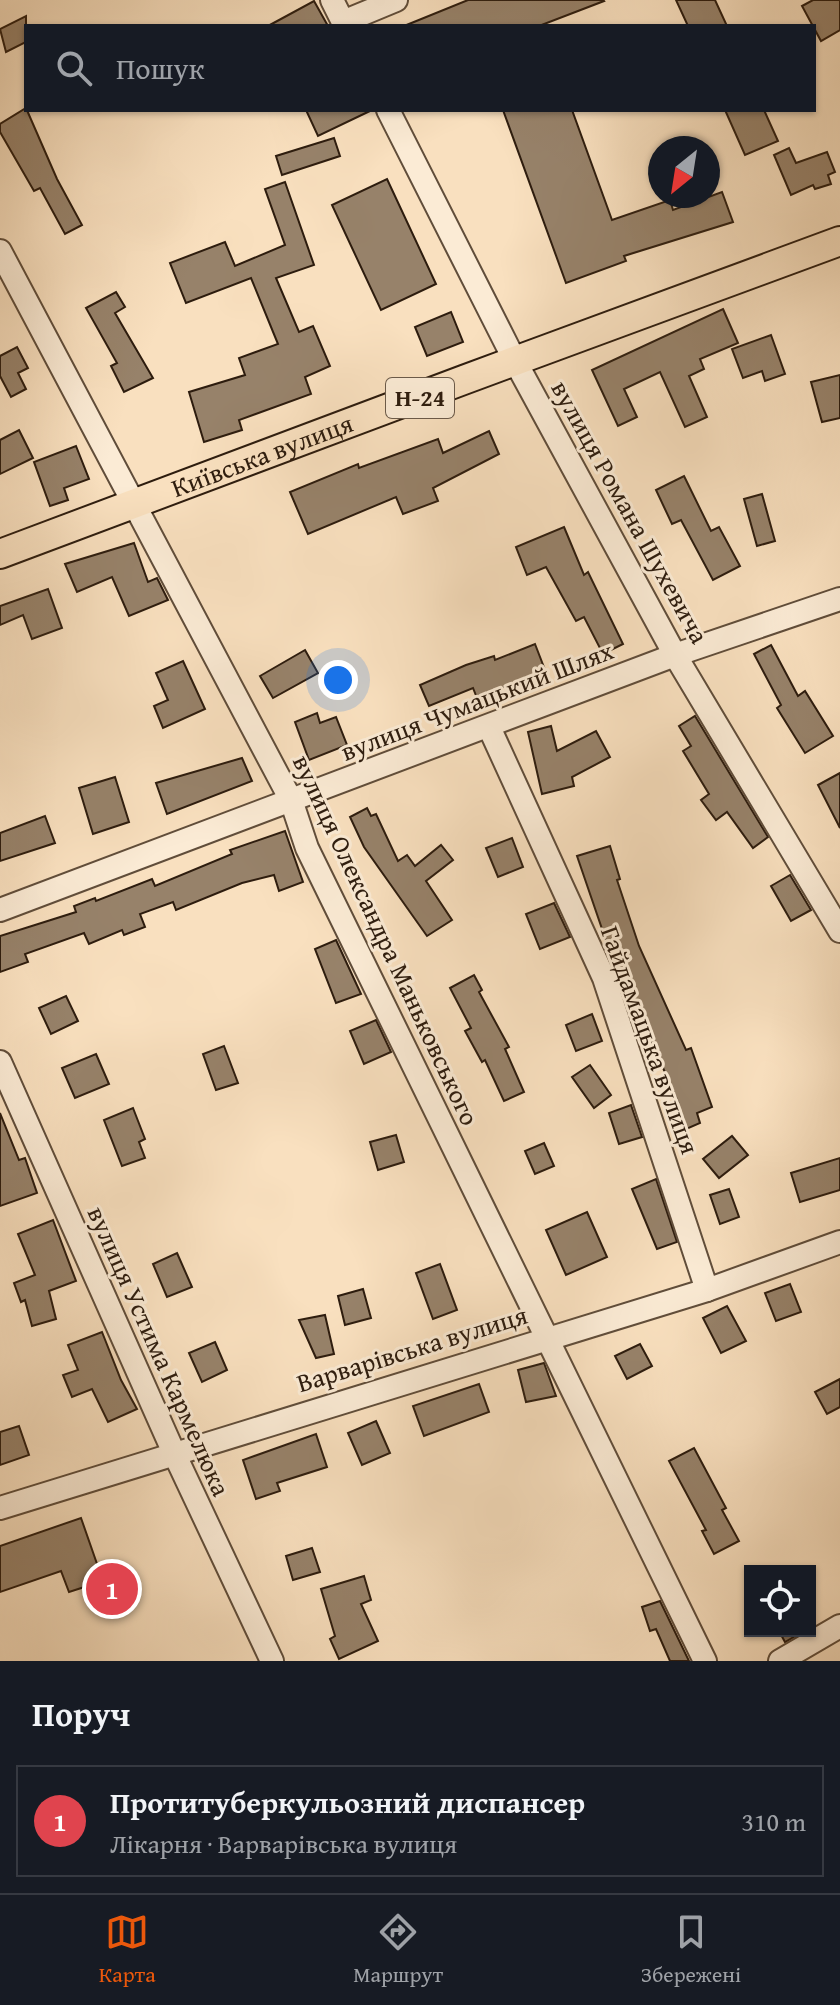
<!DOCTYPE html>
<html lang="uk">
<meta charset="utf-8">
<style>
body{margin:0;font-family:"Gentium Book Plus",serif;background:#20242c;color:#f1f3f6}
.controls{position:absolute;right:24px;bottom:24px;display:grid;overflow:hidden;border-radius:0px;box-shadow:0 2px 6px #0004}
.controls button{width:72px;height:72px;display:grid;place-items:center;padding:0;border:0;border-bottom:2px solid #363941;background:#171b24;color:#f1f3f6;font:40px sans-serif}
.compass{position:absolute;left:648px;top:136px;width:72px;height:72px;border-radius:50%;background:#171b24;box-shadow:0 2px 6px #0004;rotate:210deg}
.you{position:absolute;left:338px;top:680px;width:28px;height:28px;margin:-20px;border:6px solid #fff;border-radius:50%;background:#1a73e8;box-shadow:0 0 0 12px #1a73e833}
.badge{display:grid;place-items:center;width:52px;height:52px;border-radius:50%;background:#ea580c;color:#fff;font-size:26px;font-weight:700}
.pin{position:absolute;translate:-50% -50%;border:4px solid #fff;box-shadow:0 2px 8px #0006}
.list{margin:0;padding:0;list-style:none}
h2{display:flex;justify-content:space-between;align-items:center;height:104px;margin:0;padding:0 32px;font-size:34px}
h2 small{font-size:26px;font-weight:400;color:#9ea1a6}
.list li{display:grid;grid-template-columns:52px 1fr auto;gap:24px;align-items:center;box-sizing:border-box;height:112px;margin:0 16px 16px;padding:0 16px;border:2px solid #363941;border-radius:0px}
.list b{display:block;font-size:30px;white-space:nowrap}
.list p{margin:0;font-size:26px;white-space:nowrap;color:#9ea1a6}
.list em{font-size:26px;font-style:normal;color:#9ea1a6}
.icon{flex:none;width:44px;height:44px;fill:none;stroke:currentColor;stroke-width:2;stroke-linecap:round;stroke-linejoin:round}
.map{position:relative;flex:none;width:840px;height:1661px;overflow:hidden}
.search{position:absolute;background:#171b24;box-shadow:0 2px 6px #0004;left:24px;right:24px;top:24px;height:88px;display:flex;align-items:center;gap:20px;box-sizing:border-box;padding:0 28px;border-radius:0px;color:#9ea1a6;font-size:30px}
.sheet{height:232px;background:#171b24}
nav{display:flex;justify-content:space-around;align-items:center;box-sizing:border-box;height:112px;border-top:2px solid #363941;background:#171b24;font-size:22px;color:#9ea1a6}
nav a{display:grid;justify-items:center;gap:4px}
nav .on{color:#ea580c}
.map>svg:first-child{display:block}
.building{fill:#97826a;stroke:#2d1c0e;stroke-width:2}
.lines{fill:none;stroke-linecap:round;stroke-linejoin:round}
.minor-casing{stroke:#604d3a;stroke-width:26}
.major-casing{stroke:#2d1c0e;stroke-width:32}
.minor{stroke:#fbebd5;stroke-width:22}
.major{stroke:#f9e0bf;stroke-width:28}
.labels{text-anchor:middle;stroke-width:6;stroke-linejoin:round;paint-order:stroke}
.shield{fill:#fbebd5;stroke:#6b5a4a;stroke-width:2}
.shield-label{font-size:24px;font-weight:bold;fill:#2d1c0e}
.street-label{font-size:26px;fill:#2d1c0e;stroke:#fbebd5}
</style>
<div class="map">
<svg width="840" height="1661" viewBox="0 0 840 1661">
<rect width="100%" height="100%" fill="#f9e0bf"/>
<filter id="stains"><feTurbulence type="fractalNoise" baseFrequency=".0025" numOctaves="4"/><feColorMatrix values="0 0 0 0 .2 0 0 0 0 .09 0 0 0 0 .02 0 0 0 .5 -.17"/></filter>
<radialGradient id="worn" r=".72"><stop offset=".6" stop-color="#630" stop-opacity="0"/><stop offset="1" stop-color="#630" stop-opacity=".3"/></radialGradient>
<!-- building -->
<g class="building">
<polygon points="468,0 603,0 604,1 539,26 404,26"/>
<polygon points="676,0 715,0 727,26 688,26"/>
<polygon points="813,0 840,0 840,30 821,41 802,6"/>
<polygon points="314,1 328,26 268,26"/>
<polygon points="26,16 26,42 6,52 0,29"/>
<polygon points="26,108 57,179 82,225 65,234 40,188 34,191 0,132 0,124"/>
<polygon points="306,110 372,110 318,136"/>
<polygon points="503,110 572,110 612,220 670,200 673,210 722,192 733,222 624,256 626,261 566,283"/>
<polygon points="725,110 764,110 778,141 745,155"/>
<polygon points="334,138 340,156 282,175 276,156"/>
<polygon points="789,148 796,163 827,152 835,172 828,175 831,184 815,189 813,185 791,195 774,155"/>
<polygon points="387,179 436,284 381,310 332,205"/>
<polygon points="285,182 314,265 276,278 299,332 313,326 330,366 305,377 311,394 239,420 242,430 204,442 189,392 245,375 239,358 278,344 251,278 186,303 170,263 225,242 235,266 285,245 265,189"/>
<polygon points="116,292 125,307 115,313 153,378 124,392 111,366 117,363 86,308"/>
<polygon points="723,309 738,343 700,359 704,369 689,376 707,417 685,427 660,372 624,389 637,417 618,426 592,370"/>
<polygon points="451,312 463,342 427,356 415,327"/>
<polygon points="771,335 785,374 765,381 762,371 743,378 732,349"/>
<polygon points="17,347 28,368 18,373 26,389 11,397 0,376 0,356"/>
<polygon points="840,375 840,418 822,422 811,382"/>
<polygon points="19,430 33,458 0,474 0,440"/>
<polygon points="489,431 499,454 433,488 438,501 403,514 396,497 308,534 290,492 358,464 359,468 438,439 443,453"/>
<polygon points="76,446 89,479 64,488 68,500 50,506 34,462"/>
<polygon points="684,476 711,531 719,527 740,566 713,580 681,520 672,524 656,490"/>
<polygon points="762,494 775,541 757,546 744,499"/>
<polygon points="564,527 584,575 588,572 623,644 603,654 584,617 576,621 546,567 527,575 516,547"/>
<polygon points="134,543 148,582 157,578 168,600 129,616 112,577 77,592 65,564"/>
<polygon points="48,589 62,628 32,639 23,615 0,625 0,606"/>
<polygon points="535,644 545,670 477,698 473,688 429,706 420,685 466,665 494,656 495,660"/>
<polygon points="771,645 798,696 805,691 833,736 805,753 777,708 781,705 754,654"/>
<polygon points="305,650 318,673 273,698 260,676"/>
<polygon points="183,661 205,709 163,728 154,706 168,700 156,673"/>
<polygon points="317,713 320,723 336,717 347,745 309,760 295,722"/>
<polygon points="695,716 768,837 753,848 727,812 716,820 701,800 709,794 683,751 691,746 679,726"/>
<polygon points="551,726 557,751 596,731 610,757 572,777 574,786 542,794 528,732"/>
<polygon points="242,758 252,781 167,814 156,783"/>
<polygon points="840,773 840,828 818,785"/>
<polygon points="115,777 129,822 93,834 79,788"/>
<polygon points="367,808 371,816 376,814 398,861 407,855 415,866 441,845 453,860 426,881 452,920 427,936 364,847 350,817"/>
<polygon points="45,816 55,843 0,861 0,833"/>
<polygon points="285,831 303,882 279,891 274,875 242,883 176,910 173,902 140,914 145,927 124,935 122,930 89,944 84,933 25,954 28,962 0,972 0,936 76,912 74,906 95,898 96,901 152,879 155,886 232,854 230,850"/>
<polygon points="512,838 523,867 498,877 486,848"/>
<polygon points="610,846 620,879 617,880 639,946 686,1050 691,1048 712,1107 697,1113 700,1123 684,1130 673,1103 678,1102 638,1011 641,1010 611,955 577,856"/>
<polygon points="790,875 811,910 791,921 771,886"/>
<polygon points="554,903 570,937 540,949 526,914"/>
<polygon points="336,940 361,994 336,1003 315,949"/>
<polygon points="474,975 482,990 479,992 509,1047 505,1049 524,1092 504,1101 485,1060 482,1062 465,1031 471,1028 450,988"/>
<polygon points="66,996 78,1021 51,1034 39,1008"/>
<polygon points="592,1014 602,1041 576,1051 566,1025"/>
<polygon points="376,1020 391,1052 364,1064 350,1031"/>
<polygon points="224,1046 238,1083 216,1090 203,1054"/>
<polygon points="96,1054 109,1084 75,1098 62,1068"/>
<polygon points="590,1065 611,1095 594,1108 572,1077"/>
<polygon points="631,1105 642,1137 619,1144 609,1113"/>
<polygon points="133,1108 145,1139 139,1142 145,1158 122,1166 104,1120"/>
<polygon points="0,1113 19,1160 25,1158 37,1193 0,1206"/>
<polygon points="396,1135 404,1162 378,1170 370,1142"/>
<polygon points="732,1136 748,1155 719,1178 703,1159"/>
<polygon points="544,1143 554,1166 535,1174 525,1151"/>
<polygon points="840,1158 840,1190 800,1202 791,1173"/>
<polygon points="656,1179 677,1242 657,1249 632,1189"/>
<polygon points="729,1189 739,1217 720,1224 710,1195"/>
<polygon points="587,1212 607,1257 566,1275 546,1230"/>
<polygon points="53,1220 76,1281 49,1291 56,1319 32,1326 25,1300 21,1302 14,1283 35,1275 18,1234"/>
<polygon points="177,1253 192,1287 167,1297 153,1264"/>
<polygon points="440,1264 457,1310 433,1319 416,1273"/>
<polygon points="790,1284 801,1312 776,1321 765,1293"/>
<polygon points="363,1289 371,1318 345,1325 338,1296"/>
<polygon points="727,1306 746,1341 721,1353 703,1318"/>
<polygon points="325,1315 334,1354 316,1358 299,1320"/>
<polygon points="102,1332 121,1380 137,1409 108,1422 92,1389 72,1397 63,1375 78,1370 68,1345"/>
<polygon points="215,1342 227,1370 202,1382 189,1353"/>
<polygon points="640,1344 652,1366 627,1379 615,1356"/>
<polygon points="544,1363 556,1396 526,1402 518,1370"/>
<polygon points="840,1379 840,1407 827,1414 815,1392"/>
<polygon points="479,1384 489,1412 424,1436 413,1406"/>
<polygon points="376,1421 390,1453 362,1465 348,1433"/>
<polygon points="19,1426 29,1455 0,1465 0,1432"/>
<polygon points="316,1434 327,1467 277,1483 280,1491 256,1499 243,1460"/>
<polygon points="694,1448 726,1508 722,1510 739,1541 714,1554 702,1531 706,1530 669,1461"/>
<polygon points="81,1518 103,1581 69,1592 61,1571 0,1592 0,1546"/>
<polygon points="312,1548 320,1572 293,1580 286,1556"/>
<polygon points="364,1576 371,1600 361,1604 378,1641 339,1659 330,1639 335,1636 321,1589"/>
<polygon points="660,1601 689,1661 670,1661 656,1629 650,1631 642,1607"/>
<polygon points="779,1631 804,1631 785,1642"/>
</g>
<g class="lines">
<defs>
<g id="minor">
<polyline points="332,0 345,26"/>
<polyline points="343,22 396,0"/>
<polyline points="388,110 514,359 675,655 840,931"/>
<polyline points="0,251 291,800 307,848 705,1661"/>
<polyline points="489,727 604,978 707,1290"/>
<polyline points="0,910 675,655 840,599"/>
<polyline points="0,1062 174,1453 272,1661"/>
<polyline points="0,1508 707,1290 840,1242"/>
<polyline points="780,1661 840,1626"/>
</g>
<g id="major">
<path id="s1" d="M 0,554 C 280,449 559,343 840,241"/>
</g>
</defs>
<!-- minor casing -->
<use href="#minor" class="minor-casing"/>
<!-- major casing -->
<use href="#major" class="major-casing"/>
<!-- minor -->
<use href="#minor" class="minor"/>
<!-- major -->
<use href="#major" class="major"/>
</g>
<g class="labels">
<!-- shield labels -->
<rect class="shield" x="386" y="378" width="68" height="40" rx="6"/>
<g class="shield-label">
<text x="420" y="406">Н-24</text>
</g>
<!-- street labels -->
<g class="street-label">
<text dy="9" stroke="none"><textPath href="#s1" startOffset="280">Київська вулиця</textPath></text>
<text transform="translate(630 512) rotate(61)" y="9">вулиця Романа Шухевича</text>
<text transform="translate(477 701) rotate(-21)" y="9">вулиця Чумацький Шлях</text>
<text transform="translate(386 940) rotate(65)" y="9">вулиця Олександра Маньковського</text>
<text transform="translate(650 1040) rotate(70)" y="9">Гайдамацька вулиця</text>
<text transform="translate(412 1349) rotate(-17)" y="9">Варварівська вулиця</text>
<text transform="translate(159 1351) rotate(66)" y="9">вулиця Устима Кармелюка</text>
</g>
</g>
<rect width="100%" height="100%" filter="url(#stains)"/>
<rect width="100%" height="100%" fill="url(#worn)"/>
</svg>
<div class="controls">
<button><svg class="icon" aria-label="locate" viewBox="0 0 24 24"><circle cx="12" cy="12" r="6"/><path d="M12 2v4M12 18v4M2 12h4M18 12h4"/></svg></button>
</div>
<svg class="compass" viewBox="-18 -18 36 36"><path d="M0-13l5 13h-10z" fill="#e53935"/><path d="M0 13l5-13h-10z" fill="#9ea1a6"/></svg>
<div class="you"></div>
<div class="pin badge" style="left:112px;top:1589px;background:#e0444e">1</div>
<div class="search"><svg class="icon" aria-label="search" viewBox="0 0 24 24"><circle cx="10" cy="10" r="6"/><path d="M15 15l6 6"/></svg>Пошук</div>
</div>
<section class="sheet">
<h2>Поруч<small></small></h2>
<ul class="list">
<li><span class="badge" style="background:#e0444e">1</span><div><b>Протитуберкульозний диспансер</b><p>Лікарня · Варварівська вулиця</p></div><em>310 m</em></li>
</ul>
</section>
<nav>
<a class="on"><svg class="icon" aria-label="map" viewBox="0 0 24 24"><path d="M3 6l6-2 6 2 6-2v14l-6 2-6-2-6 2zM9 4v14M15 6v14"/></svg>Карта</a>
<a><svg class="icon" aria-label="directions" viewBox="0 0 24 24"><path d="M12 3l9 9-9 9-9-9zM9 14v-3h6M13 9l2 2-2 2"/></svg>Маршрут</a>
<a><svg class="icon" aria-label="saved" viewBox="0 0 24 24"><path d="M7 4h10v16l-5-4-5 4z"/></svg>Збережені</a>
</nav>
